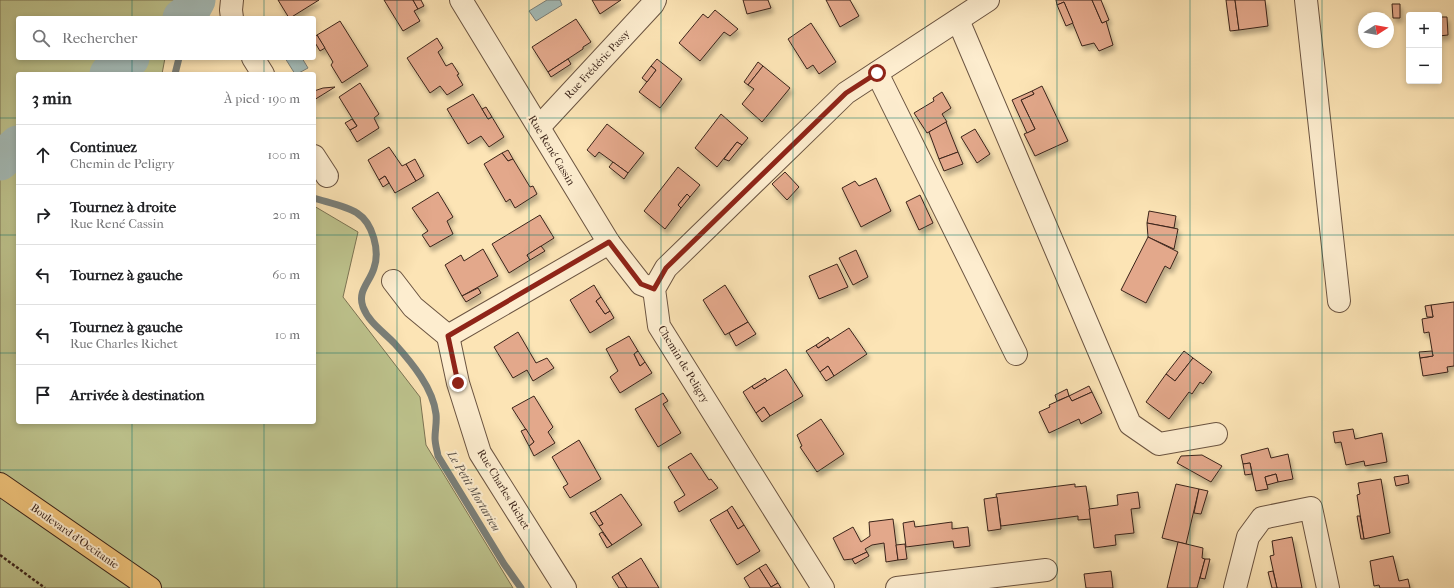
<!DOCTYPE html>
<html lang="fr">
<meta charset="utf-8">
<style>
body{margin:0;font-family:"IM FELL French Canon",serif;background:#f6f6f6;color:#202124}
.controls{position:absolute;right:12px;top:12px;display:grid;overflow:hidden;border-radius:4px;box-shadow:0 2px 6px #0003}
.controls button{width:36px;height:36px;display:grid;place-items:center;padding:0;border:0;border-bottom:1px solid #e0e0e0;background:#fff;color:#202124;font:20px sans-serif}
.compass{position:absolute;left:1358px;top:12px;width:36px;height:36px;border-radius:50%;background:#fff;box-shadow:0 2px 6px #0003;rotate:79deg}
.stop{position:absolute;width:12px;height:12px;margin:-9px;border:3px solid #8f2418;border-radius:50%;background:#fff}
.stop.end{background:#8f2418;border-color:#fff;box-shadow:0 1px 4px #0008}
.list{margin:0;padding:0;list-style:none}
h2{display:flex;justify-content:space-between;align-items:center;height:52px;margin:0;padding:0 16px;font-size:17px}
h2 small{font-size:13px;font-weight:400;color:#757577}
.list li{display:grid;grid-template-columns:26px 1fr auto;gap:12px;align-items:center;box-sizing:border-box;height:60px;padding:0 16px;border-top:1px solid #e0e0e0}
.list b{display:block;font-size:15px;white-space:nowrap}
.list p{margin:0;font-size:13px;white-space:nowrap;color:#757577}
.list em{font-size:13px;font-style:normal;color:#757577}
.icon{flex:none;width:22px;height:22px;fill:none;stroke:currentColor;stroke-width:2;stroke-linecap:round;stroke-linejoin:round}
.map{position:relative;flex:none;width:1454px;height:588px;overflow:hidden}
.search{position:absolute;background:#fff;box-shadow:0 2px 6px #0003;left:16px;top:16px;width:300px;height:44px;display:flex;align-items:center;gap:10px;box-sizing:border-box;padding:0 14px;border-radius:4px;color:#757577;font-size:15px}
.panel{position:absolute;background:#fff;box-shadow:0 2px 6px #0003;left:16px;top:72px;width:300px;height:352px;border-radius:4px}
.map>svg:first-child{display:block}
.green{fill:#bec48e;stroke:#7c7454}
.water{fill:#a4bcb9;stroke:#7a7f79}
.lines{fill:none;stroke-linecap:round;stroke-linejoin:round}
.stream{stroke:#7a7f79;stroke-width:7}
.river{stroke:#a4bcb9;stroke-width:39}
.building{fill:#e3a88b;stroke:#3b241a;filter:url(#shadow)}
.minor-casing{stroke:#6b5441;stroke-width:24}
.major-casing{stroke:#3b241a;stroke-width:24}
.path{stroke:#3b241a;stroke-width:2.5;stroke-dasharray:3 2;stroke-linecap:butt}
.minor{stroke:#fdedcf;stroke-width:22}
.major{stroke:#eec27a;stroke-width:22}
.route{stroke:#8f2418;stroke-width:5}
.grid{fill:none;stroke:#0f766e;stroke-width:1;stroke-opacity:0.55}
.labels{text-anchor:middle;stroke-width:4;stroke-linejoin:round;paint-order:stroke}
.street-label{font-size:11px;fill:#3b241a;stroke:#fdedcf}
.water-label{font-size:12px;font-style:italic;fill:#5a524a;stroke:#fdedcf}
</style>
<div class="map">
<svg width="1454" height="588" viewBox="0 0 1454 588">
<defs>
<filter id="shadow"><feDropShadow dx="2.5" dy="4.5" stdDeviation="2" flood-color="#0004"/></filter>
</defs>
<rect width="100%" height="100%" fill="#fce4b5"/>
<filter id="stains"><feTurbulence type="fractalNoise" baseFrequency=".005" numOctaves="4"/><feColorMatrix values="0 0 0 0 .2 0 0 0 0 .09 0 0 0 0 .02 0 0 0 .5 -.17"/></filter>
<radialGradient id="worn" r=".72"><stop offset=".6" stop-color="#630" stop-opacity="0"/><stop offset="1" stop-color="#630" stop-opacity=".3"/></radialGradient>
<!-- green -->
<polygon class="green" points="0,0 178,0 174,18 18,18 18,58 165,58 162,74 18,74 18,422 314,422 314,206 358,232 343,297 420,397 426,445 513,588 0,588"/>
<!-- water -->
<g class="water">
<polygon points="547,0 560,0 562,5 536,21 529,11"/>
<polygon points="285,58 302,58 308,68 297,74 295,74"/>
</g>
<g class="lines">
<!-- stream -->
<g class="stream">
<polyline points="188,18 189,13"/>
<polyline points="175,74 179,58"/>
<path d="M 314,198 C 326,202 347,206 357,213 C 373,223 380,251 374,268 C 370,282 357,291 363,307 C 369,323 384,332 395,344 C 412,363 433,388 436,414 C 437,422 435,430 435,438 C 435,444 437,450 438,456 L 504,564 L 521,588"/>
</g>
<!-- river -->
<g class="river">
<polyline points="182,18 189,13 196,0"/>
<polyline points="109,74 130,58"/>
<polyline points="0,161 18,145"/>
</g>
</g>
<!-- building -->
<g class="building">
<polygon points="278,0 319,0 290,18 289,18"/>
<polygon points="384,0 413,0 418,9 414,11 420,21 403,31"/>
<polygon points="413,0 421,0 424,6 418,9"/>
<polygon points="592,0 621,0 600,14"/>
<polygon points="743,0 768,0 771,8 747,14"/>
<polygon points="826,0 850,0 859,16 840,27"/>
<polygon points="1056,0 1092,0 1102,23 1106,21 1113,45 1099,51 1094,43 1082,46 1064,2 1057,5"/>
<polygon points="1092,0 1101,0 1109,20 1102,23"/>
<polygon points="1226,0 1235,0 1239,30 1230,31"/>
<polygon points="1235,0 1265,0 1268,26 1239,30"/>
<polygon points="1064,2 1073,23 1066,26 1057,5"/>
<polygon points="1392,4 1400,4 1400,18 1393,18"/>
<polygon points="715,10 738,29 730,36 724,32 700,61 679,43 703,14 708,18"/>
<polygon points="1439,17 1447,17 1448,35 1439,36"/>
<polygon points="576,19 591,42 583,47 583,49 548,72 532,47"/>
<polygon points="340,21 368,66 342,83 331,65 333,62 317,35"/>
<polygon points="811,23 836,62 819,74 813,65 807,69 788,39"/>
<polygon points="317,35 325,48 320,51 314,41 314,37"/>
<polygon points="437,38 443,48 438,52 446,66 452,63 459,74 457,75 463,85 447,95 440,86 430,93 407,58"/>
<polygon points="568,59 571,64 551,77 548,72"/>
<polygon points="657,59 682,79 660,108 639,92 656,70 651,66"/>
<polygon points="758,62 763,66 748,85 744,82"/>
<polygon points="651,66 656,70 647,82 642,78"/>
<polygon points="763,66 790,88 762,122 742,104 754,89 748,85"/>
<polygon points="360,83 379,114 374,118 379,128 357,142 350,130 357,126 339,97"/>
<polygon points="1042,86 1068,141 1035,156 1024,134 1035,129 1021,100 1034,94 1032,91"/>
<polygon points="335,87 314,100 314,91 323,88"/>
<polygon points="1032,91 1034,94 1021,100 1035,129 1027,133 1012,100"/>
<polygon points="942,92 951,108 942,114 947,122 927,133 914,113 934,101 933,98"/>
<polygon points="473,94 488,119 492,117 504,137 489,147 481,136 468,144 447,109"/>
<polygon points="486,107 492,117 488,119 482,109"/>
<polygon points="721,114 748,138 742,145 737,142 717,167 695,148"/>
<polygon points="352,119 357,126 350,130 345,123"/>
<polygon points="946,122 958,152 939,159 929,132"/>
<polygon points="607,124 644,153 628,173 599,152 595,157 587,150"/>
<polygon points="975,129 990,154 977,163 961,137"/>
<polygon points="737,142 742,145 729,161 724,159"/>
<polygon points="389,147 402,166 406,164 416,181 395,193 385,176 379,180 368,160"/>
<polygon points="508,150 513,159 508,161 502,153"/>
<polygon points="958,152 963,164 944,171 939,159"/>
<polygon points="502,153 508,161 513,159 530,187 533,186 537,194 515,208 510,199 506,202 484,164"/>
<polygon points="415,159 424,176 416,181 406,164"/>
<polygon points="613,162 628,173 624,179 609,167"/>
<polygon points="678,167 700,185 690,197 687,194 678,205 681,208 665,229 644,211"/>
<polygon points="785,172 799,187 787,200 772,184"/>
<polygon points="385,176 389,183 383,187 379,180"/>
<polygon points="876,178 891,211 861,227 842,188 855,181 859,186"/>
<polygon points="438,192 453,217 447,221 453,234 430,247 422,235 428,231 412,208"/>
<polygon points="687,194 690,197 681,208 678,205"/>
<polygon points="920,195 933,223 919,230 906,202"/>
<polygon points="1149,211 1176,216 1174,228 1147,223"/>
<polygon points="540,215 554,238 527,255 530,260 509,273 492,244"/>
<polygon points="1147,223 1178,229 1174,249 1148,237"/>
<polygon points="1148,237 1178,252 1170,269 1165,266 1146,303 1121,290"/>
<polygon points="541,246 545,251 530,260 527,255"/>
<polygon points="483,249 498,276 462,296 445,265 461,255 464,261"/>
<polygon points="856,250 868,277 853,285 839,258"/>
<polygon points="837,264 848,287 819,299 809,276"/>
<polygon points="594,285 601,297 596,301 605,314 610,311 614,318 590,333 570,300"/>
<polygon points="725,285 748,322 725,335 703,300"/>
<polygon points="478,288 481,293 466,302 462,296"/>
<polygon points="601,297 610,311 605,314 596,301"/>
<polygon points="1454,302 1454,366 1447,367 1448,372 1423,376 1420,358 1433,356 1429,332 1424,333 1422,319 1433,317 1431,305"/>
<polygon points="1431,305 1433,317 1427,317 1425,306"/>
<polygon points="748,322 756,334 736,346 729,333"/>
<polygon points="849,328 867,354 834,376 828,366 820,372 806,351 816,345 818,348"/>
<polygon points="518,332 536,363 547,358 554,368 533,381 527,370 513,378 494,347"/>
<polygon points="629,336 638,351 634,354 640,366 645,362 652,373 620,393 610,377 618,371 606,349"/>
<polygon points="828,337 830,340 818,348 816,345"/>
<polygon points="638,351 645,362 640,366 634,354"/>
<polygon points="1184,351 1193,358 1175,381 1166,374"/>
<polygon points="1432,351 1433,356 1420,358 1419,352"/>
<polygon points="1193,358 1212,372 1203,384 1200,382 1192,394 1189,392 1169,419 1146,402 1166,374 1175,381"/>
<polygon points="828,366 834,376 826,381 820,372"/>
<polygon points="786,369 803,396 770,416 764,407 756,413 743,392 752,386 754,389"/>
<polygon points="765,378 767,381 754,389 752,386"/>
<polygon points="1089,386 1092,392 1072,401 1069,396"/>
<polygon points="1067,389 1069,396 1057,401 1055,395"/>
<polygon points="1092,392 1102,413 1081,424 1079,419 1049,433 1039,412 1050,407 1049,405 1069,396 1072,401"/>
<polygon points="663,393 668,401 663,404 681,433 658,447 635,409"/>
<polygon points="534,396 553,427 548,432 555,443 534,456 529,446 534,442 512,408"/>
<polygon points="764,407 770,416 762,422 756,413"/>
<polygon points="821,419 844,454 817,472 800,447 802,446 797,435"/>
<polygon points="526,429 534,442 529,446 521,431"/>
<polygon points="1353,429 1355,439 1382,433 1387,462 1365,466 1364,461 1346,465 1341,442 1335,443 1333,432"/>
<polygon points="579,440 601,479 570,498 563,487 568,484 552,457"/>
<polygon points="1268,448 1271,458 1288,454 1293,479 1278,482 1276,474 1265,477 1268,489 1256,491 1250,463 1243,464 1241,455"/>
<polygon points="691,453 709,480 711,479 718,488 679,512 674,502 685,495 668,467"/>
<polygon points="1202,455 1222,466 1211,482 1177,463 1181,456"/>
<polygon points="1250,463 1252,474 1245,475 1243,464"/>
<polygon points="1276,474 1278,482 1267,485 1265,477"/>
<polygon points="1408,475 1409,483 1396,486 1394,477"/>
<polygon points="1381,479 1390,533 1364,539 1357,495 1360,494 1358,483"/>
<polygon points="1075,484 1075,487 1086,486 1091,519 1078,520 1078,516 1001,526 996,494"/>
<polygon points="1176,484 1199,489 1186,544 1162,538"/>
<polygon points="1199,489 1208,491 1201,514 1194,513"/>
<polygon points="1138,492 1140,508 1131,509 1134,533 1115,535 1116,545 1094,548 1089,509 1118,505 1117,495"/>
<polygon points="621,494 642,525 612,545 599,526 603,524 595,511"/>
<polygon points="997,497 1001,529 988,531 984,499"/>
<polygon points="732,506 744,525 738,529 727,510"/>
<polygon points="727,510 738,529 744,525 760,551 737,565 710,520"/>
<polygon points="595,511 603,524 599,526 590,513"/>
<polygon points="1357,516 1360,516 1364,539 1361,539"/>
<polygon points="893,519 898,560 886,562 884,543 872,545 865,549 867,552 852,559 844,560 833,538 853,527 861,542 870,536 869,522"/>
<polygon points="914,521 915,527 952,522 952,529 968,527 970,546 954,548 953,541 906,547 903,523"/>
<polygon points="602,532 612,545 607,548 599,534"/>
<polygon points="1292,537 1302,588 1277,588 1270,556 1274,555 1272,541"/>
<polygon points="1178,542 1203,548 1202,558 1205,559 1197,588 1167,588"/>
<polygon points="905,544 907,559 898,560 896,545"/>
<polygon points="867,552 869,556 855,564 852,559"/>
<polygon points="1393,556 1399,581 1408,579 1410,588 1380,588 1379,585 1374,586 1370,561"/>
<polygon points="641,558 659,588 627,588 618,573"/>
<polygon points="1205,559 1210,559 1205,579 1200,578"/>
<polygon points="766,564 778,583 771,587 759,568"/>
<polygon points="759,568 771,587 778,583 781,588 750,588 744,578"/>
<polygon points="1111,571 1113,588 1086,588 1084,574"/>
<polygon points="1273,571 1277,588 1272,588 1268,572"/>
<polygon points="618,573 627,588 619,588 612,577"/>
</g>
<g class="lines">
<defs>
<g id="minor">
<polyline points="232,0 231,10 232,18"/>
<polyline points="461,0 609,243 641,284 654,289"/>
<polyline points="1306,0 1339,301"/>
<polyline points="958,20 1130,424 1159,444 1216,434"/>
<polyline points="253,58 263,74"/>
<polyline points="877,73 1016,354"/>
<polyline points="539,127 653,4 655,0"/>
<polyline points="314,156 327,176"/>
<polyline points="393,281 413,307 448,336"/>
<polyline points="448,336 458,383 480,453 565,588"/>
<polyline points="448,336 609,243"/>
<polyline points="823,588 659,326 654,289 666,268 846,93 988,0"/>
<polyline points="897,588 1046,570"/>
<polyline points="1235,588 1248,537 1262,518 1311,508 1328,588"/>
</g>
<polyline id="major" points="0,484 150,588"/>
</defs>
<!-- minor casing -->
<use href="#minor" class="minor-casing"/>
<!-- major casing -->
<use href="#major" class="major-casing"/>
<!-- path -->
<polyline class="path" points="0,555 45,588"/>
<!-- minor -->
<use href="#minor" class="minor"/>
<!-- major -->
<use href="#major" class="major"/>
</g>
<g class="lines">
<!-- route -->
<polyline class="route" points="458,383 448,336 609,242 641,284 654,289 666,268 846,93 877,73"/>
</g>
<!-- grid -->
<path class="grid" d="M 132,0 L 132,18M 264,0 L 264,18M 397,0 L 397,588M 529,0 L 529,588M 661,0 L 661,588M 793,0 L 793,588M 925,0 L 925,588M 1057,0 L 1057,588M 1190,0 L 1190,588M 1322,0 L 1322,588M 132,58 L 132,74M 264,58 L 264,74M 0,118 L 18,118M 314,118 L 1454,118M 0,235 L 18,235M 314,235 L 1454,235M 0,353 L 18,353M 314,353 L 1454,353M 132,422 L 132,588M 264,422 L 264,588M 0,470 L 1454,470"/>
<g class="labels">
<!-- street labels -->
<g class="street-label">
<text transform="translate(597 64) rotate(-47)" y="4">Rue Frédéric Passy</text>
<text transform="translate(552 150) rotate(59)" y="4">Rue René Cassin</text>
<text transform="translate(684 364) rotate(59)" y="4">Chemin de Peligry</text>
<text transform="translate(504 489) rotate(59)" y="4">Rue Charles Richet</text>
<text transform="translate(75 536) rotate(35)" y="4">Boulevard d'Occitanie</text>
</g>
<!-- water labels -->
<g class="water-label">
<text transform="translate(474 491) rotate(59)" y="4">Le Petit Mortarieu</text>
</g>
</g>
<rect width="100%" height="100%" filter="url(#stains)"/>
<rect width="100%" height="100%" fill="url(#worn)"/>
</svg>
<div class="controls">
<button>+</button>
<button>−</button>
</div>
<svg class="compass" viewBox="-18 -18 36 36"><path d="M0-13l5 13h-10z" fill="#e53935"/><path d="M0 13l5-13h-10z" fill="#757577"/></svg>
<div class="stop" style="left:877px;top:73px"></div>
<div class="stop end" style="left:458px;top:383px"></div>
<div class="search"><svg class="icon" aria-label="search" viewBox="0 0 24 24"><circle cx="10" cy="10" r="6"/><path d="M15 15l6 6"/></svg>Rechercher</div>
<section class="panel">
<h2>3 min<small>À pied · 190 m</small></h2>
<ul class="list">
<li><svg class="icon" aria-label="ahead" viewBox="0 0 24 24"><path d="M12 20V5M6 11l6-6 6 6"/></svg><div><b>Continuez</b><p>Chemin de Peligry</p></div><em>100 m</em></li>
<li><svg class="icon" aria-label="right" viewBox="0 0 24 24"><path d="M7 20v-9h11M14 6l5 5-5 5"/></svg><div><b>Tournez à droite</b><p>Rue René Cassin</p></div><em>20 m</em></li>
<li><svg class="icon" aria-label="left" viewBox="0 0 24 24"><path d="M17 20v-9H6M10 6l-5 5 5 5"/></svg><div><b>Tournez à gauche</b></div><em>60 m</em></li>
<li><svg class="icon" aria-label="left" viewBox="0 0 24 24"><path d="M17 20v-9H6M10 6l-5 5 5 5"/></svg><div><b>Tournez à gauche</b><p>Rue Charles Richet</p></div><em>10 m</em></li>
<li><svg class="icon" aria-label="arrive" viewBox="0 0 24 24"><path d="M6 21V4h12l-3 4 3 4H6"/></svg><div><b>Arrivée à destination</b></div></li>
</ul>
</section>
</div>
